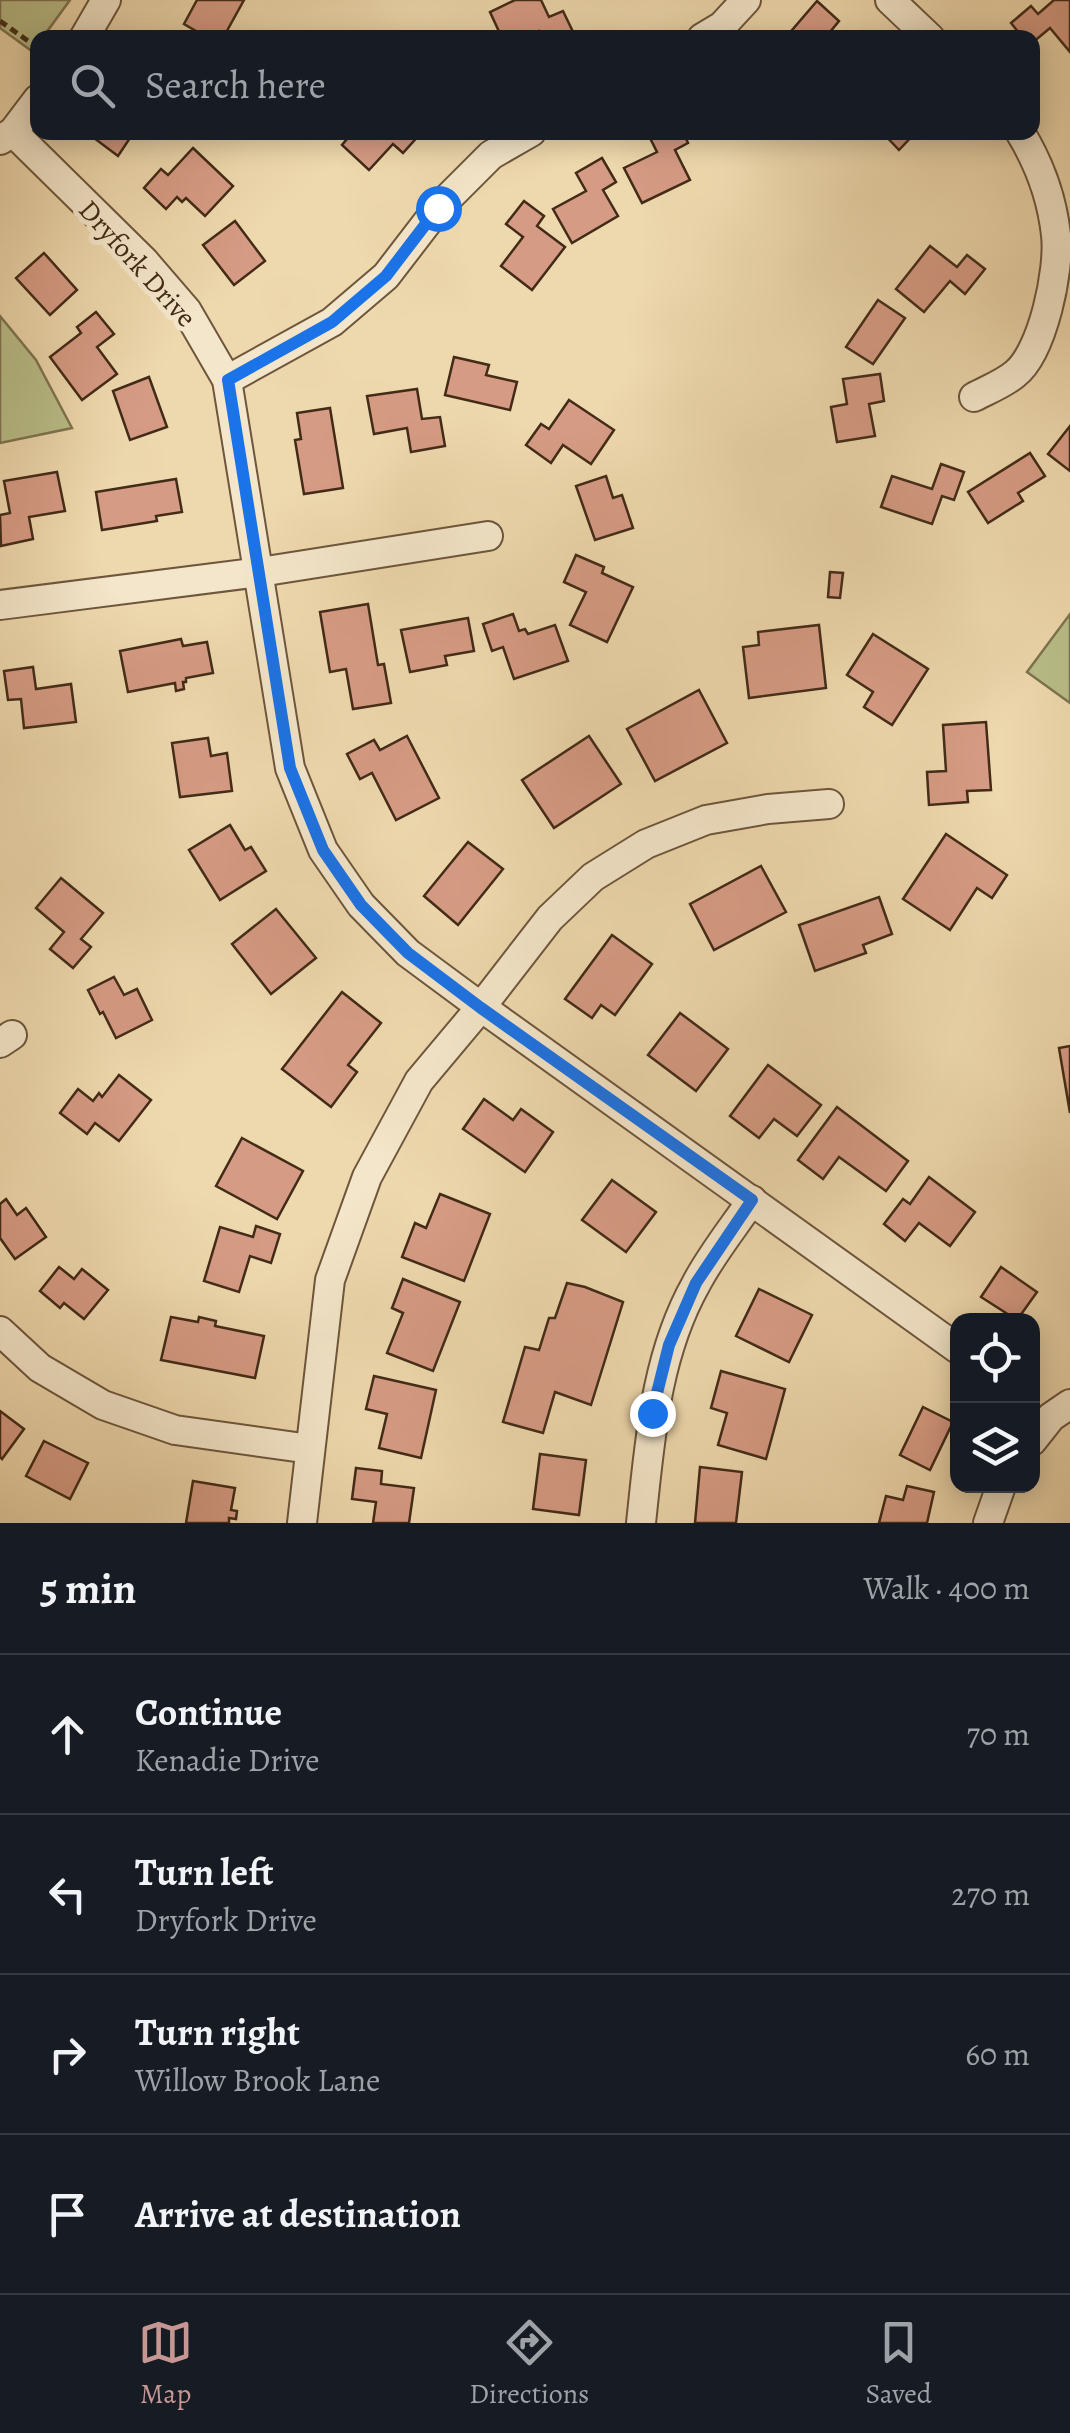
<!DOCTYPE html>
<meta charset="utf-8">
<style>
body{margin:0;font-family:Alegreya,serif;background:#242831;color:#f1f3f6}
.controls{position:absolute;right:30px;bottom:30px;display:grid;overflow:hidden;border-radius:20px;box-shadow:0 5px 25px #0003}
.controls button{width:90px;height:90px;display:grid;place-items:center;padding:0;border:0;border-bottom:2px solid #363941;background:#171b24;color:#f1f3f6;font:50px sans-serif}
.stop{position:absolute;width:30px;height:30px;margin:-22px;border:8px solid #1a73e8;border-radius:50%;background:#fff}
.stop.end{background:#1a73e8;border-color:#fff;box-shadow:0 2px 10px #0008}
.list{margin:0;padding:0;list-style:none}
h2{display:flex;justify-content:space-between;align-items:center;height:130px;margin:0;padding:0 40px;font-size:42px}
h2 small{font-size:32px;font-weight:400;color:#9ea1a6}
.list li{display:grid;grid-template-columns:65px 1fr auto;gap:30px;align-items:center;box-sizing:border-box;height:160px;padding:0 40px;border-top:2px solid #363941}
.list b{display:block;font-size:38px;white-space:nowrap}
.list p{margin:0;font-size:32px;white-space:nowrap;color:#9ea1a6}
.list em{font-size:32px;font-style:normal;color:#9ea1a6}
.icon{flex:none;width:55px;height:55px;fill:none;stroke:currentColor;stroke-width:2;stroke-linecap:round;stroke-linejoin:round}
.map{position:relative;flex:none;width:1070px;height:1523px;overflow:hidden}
.search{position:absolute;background:#171b24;box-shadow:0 5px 25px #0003;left:30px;right:30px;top:30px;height:110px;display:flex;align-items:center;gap:25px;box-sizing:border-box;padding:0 35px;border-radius:20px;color:#9ea1a6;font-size:38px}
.sheet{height:770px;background:#171b24}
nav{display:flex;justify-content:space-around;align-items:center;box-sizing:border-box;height:140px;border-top:2px solid #363941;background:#171b24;font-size:28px;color:#9ea1a6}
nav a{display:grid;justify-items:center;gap:5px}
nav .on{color:#c59692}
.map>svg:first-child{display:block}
.green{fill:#b9be89;stroke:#7e7450;stroke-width:2.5}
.building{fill:#d69b84;stroke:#422b17;stroke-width:2.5}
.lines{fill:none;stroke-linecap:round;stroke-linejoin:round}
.minor-casing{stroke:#6d563c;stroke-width:32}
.path{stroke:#422b17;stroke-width:5;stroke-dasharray:8 5;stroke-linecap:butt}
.minor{stroke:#f4e6ca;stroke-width:28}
.route{stroke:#1a73e8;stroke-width:12}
.labels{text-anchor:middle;stroke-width:10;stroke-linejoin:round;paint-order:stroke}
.street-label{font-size:28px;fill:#422b17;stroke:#f4e6ca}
</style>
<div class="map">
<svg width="1070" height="1523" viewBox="0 0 1070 1523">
<rect width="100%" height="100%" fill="#eed8ad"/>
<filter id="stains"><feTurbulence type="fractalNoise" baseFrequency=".002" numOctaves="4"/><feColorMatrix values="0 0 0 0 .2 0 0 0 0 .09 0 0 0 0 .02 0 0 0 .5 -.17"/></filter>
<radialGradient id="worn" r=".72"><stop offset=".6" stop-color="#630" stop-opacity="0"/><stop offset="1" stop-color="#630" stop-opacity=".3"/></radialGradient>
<!-- green -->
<g class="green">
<polygon points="0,0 70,0 43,37 38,38 37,46 33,52 0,28"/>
<polygon points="0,316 36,360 72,428 0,443"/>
<polygon points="1070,614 1070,703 1027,672"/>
</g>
<!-- building -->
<g class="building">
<polygon points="197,0 244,0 223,38 208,38 184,24"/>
<polygon points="515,0 541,0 549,17 563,11 576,38 542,38 539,31 526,38 502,38 490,12"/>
<polygon points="1054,0 1070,0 1070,52 1050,28 1032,43 1032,38 1023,38 1011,23 1031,6 1038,14"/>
<polygon points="817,1 839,21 825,38 789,38 787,36"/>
<polygon points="86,132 134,132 118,156"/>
<polygon points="353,132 421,132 421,133 403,153 393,144 369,170 342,145"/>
<polygon points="652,132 683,132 688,143 675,150 690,180 642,203 624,168 657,152 648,134"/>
<polygon points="882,132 916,132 899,150"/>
<polygon points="193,148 233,186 205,216 186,198 182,202 177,197 166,209 144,188 161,169 168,175"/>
<polygon points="602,158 616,182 603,190 618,216 572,243 553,209 586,191 576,173"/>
<polygon points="524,201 544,216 537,226 565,247 532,290 501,266 523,237 506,224"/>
<polygon points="235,221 265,261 234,285 203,245"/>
<polygon points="930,246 957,267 967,255 985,269 965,294 950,281 924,312 896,289"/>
<polygon points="44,253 77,290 50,315 16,278"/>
<polygon points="878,300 905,318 873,364 846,347"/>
<polygon points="96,312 114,334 97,347 117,374 82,400 50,357 81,333 77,327"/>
<polygon points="454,357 489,365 486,375 517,382 510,410 445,395"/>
<polygon points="880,374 884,401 869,404 875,436 837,442 831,407 847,404 843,379"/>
<polygon points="149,377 167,427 130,440 113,391"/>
<polygon points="417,389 422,419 440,417 445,446 411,452 407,428 374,434 367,396"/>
<polygon points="569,400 614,430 591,464 563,445 551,463 526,445 541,424 549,429"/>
<polygon points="330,408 343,488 304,494 295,440 301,439 297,413"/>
<polygon points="1070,426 1070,471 1048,454"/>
<polygon points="1030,453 1045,476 1018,493 1023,501 988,523 968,492"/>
<polygon points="941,464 964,472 954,500 942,496 932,524 881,507 892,476 932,489"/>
<polygon points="57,472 65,511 29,517 33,539 1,546 0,515 10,513 4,481"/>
<polygon points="606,476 613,498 622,495 633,528 595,540 576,486"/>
<polygon points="176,479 182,512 156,516 157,521 102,530 96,492"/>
<polygon points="576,555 604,567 602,573 633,587 607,642 570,625 586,592 564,582"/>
<polygon points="830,572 843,573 840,598 828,597"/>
<polygon points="368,604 378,665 384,664 391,703 353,709 346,669 330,672 320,612"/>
<polygon points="513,614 519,631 525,629 528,634 555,625 568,661 514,679 503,647 492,651 483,624"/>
<polygon points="468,618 474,651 445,656 447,665 410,672 401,630"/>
<polygon points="819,625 826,688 749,698 743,647 759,645 758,632"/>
<polygon points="873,634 928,669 892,725 864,707 873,692 847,675"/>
<polygon points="181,639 183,646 207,642 213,673 186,678 186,682 183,682 184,689 176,691 175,683 128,692 120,651"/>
<polygon points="33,667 36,689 71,684 76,722 24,728 21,699 8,700 4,671"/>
<polygon points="699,690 727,743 655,781 627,729"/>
<polygon points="986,722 991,790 967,791 968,802 929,805 927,772 946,771 943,725"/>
<polygon points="407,736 439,798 396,820 372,773 360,779 347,754 374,740 380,750"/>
<polygon points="589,736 621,784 554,828 522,780"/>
<polygon points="208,738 211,756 227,753 232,791 180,797 172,743"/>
<polygon points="230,825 245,850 251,847 266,871 220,900 189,850"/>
<polygon points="946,834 1007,875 992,898 977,888 950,930 903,899"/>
<polygon points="468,842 503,869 458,925 424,896"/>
<polygon points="761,866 786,912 714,950 690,904"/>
<polygon points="61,878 103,913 81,939 91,947 73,968 50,949 64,932 36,908"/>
<polygon points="879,897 892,934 863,945 866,953 815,971 799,925"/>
<polygon points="276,909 316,958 271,994 232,944"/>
<polygon points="612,935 652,964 615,1015 601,1005 592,1018 565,999"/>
<polygon points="114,977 124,995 137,989 152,1020 116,1038 103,1012 100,1014 88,990"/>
<polygon points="342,992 381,1023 348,1065 357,1072 331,1107 282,1069"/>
<polygon points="680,1013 728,1049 696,1091 648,1055"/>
<polygon points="1070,1046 1070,1113 1059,1048"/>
<polygon points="768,1065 821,1105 797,1136 774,1119 759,1138 730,1116"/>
<polygon points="119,1075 151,1100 119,1141 95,1123 87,1134 60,1113 78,1089 93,1101 99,1093 102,1097"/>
<polygon points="484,1099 513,1120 521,1109 553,1132 525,1172 463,1129"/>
<polygon points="837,1107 908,1161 886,1191 839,1157 823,1179 798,1160"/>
<polygon points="242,1138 303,1171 277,1219 216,1186"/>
<polygon points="929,1177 975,1212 950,1246 919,1223 905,1241 884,1224 903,1199 910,1204"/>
<polygon points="612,1180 656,1212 626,1252 582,1220"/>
<polygon points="440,1194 490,1214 464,1281 402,1257 415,1223 426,1228"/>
<polygon points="6,1199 17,1215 26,1208 46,1237 15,1259 0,1238 0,1204"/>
<polygon points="256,1226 280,1234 271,1263 250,1256 239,1292 204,1281 220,1227 253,1237"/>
<polygon points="59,1267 74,1279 82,1269 108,1290 84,1319 64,1303 60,1308 40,1291"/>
<polygon points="1001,1267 1037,1292 1017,1320 981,1297"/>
<polygon points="403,1279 460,1302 433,1371 387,1353 403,1313 392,1308"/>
<polygon points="567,1283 585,1287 623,1302 591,1405 555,1392 543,1433 503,1422 525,1347 539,1350 549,1318 555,1318"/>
<polygon points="759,1289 812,1315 789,1362 736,1336"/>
<polygon points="171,1317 198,1322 199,1317 216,1321 215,1326 264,1336 255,1378 161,1360"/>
<polygon points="721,1371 785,1389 766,1459 718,1445 727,1413 711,1408"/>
<polygon points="374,1376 436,1390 421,1458 379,1448 387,1414 366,1409"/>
<polygon points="923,1407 953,1422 930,1470 900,1455"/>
<polygon points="0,1411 24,1429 2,1459 0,1457"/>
<polygon points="44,1441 88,1463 70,1499 26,1476"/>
<polygon points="540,1454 586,1460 579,1515 533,1509"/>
<polygon points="700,1467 742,1472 736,1523 695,1523"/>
<polygon points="356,1468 382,1471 381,1484 414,1488 409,1523 373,1523 376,1502 352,1499"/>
<polygon points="193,1481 235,1488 231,1510 237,1511 236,1519 229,1518 229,1523 186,1523"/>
<polygon points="907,1486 934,1492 927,1523 879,1523 886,1496 903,1500"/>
</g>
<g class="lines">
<defs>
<g id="minor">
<polyline points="890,0 930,38"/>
<polyline points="84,38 106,0"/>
<polyline points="702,38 722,26 746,0"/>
<polyline points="13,132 144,261 187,311 227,380 290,768 323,850 361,905 408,953 481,1007 958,1349"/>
<polyline points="0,140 13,132 38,99"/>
<polyline points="227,380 332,322 386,276 439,207 491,155 531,132"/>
<path d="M 974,397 C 987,390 1003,384 1015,374 C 1043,352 1060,269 1056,235 C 1052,198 1039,163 1020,132"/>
<polyline points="0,605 260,572 488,536"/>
<polyline points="0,1043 12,1035"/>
<polyline points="0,1331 40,1368 103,1405 175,1430 310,1449"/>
<polyline points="1032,1441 1051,1417 1070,1404"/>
<polyline points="302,1523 330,1280 367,1177 419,1081 481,1007 550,918 593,877 646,844 706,820 768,809 829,804"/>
<path d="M 641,1523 C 650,1441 655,1357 696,1284 C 711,1255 733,1228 752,1200"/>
<polyline points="988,1523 1001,1486"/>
</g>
</defs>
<!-- minor casing -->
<use href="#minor" class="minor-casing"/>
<!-- path -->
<polyline class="path" points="0,21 38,48"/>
<!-- minor -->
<use href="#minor" class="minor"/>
</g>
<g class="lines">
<!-- route -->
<polyline class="route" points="438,208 386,276 332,322 228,380 290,768 323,850 361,905 408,953 481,1008 752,1200 696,1283 669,1345 652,1413"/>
</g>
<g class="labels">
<!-- street labels -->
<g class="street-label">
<text transform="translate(138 263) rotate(48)" y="10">Dryfork Drive</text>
</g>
</g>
<rect width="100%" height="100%" filter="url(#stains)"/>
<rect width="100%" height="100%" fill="url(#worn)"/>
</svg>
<div class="controls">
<button><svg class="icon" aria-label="locate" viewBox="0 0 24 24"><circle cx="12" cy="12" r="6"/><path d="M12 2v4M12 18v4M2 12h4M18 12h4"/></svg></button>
<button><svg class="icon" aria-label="layers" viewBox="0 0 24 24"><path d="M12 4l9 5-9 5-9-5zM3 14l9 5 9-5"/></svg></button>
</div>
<div class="stop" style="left:438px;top:208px"></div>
<div class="stop end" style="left:652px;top:1413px"></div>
<div class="search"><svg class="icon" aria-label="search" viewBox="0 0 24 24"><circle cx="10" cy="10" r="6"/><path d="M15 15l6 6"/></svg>Search here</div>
</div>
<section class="sheet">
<h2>5 min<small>Walk · 400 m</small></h2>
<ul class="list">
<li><svg class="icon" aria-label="ahead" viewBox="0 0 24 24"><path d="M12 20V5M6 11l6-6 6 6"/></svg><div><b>Continue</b><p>Kenadie Drive</p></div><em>70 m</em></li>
<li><svg class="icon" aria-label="left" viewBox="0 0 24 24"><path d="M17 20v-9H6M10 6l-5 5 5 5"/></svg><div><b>Turn left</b><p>Dryfork Drive</p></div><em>270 m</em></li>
<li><svg class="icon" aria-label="right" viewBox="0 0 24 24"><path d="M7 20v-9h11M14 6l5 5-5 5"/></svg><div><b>Turn right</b><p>Willow Brook Lane</p></div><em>60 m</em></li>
<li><svg class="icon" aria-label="arrive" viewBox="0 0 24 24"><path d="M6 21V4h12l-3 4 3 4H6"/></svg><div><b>Arrive at destination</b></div></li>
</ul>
</section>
<nav>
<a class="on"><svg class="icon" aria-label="map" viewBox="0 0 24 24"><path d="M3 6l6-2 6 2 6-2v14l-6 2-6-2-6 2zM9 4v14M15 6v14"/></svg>Map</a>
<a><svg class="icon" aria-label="directions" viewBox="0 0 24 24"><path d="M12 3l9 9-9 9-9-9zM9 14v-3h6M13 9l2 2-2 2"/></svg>Directions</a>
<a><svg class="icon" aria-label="saved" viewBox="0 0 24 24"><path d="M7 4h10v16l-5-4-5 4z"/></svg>Saved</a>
</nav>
